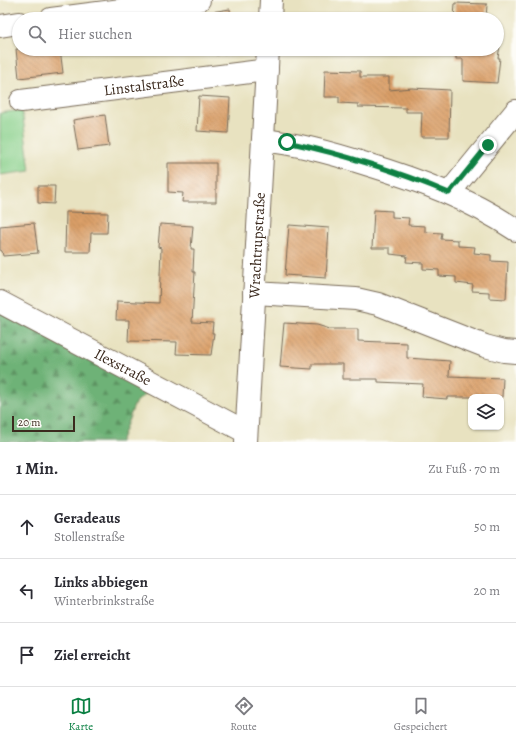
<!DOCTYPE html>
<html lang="de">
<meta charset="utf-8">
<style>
body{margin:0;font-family:Alegreya,serif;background:#f2f2f3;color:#2b2b33}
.controls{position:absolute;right:12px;bottom:12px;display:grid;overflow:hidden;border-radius:8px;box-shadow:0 1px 3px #0004}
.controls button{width:36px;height:36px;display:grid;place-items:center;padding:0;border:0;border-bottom:1px solid #e1e1e2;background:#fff;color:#2b2b33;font:20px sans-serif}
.scale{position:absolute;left:12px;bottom:10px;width:63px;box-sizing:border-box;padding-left:4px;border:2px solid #3b2a1e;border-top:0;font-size:11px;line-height:14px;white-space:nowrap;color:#3b2a1e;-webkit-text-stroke:3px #fdfcf7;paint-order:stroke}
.stop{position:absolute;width:12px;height:12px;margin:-9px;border:3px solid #0b8043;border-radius:50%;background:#fff}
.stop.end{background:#0b8043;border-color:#fff;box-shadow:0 1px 4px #0008}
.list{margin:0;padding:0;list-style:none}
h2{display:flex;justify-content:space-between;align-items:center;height:52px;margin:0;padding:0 16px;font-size:17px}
h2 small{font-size:13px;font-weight:400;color:#7c7c81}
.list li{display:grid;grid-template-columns:26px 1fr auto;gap:12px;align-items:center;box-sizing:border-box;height:64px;padding:0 16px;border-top:1px solid #e1e1e2}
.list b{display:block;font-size:15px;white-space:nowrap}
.list p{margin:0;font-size:13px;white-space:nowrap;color:#7c7c81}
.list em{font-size:13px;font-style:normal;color:#7c7c81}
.icon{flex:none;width:22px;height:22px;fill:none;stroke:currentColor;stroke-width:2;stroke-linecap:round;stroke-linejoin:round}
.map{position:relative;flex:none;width:516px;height:442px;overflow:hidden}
.search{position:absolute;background:#fff;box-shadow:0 1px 3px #0004;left:12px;right:12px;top:12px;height:44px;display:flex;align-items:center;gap:10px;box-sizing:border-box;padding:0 14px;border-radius:22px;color:#7c7c81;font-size:15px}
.sheet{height:244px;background:#fff}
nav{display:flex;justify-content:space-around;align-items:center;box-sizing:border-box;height:56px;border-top:1px solid #e1e1e2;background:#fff;font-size:11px;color:#7c7c81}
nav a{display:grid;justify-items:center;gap:2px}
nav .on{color:#0b8043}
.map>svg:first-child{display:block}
.green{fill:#89d08b;stroke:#627d54}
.forest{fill:url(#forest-firs);stroke:#546e4a}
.building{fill:url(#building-back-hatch)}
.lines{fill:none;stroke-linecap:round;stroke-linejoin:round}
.minor-casing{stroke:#786a57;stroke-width:24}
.minor{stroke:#fff;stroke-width:22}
.route{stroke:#0b8043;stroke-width:5}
.labels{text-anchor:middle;stroke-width:3;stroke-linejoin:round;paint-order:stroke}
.street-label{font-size:15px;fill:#3b2a1e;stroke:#fdfcf7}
</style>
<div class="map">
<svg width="516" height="442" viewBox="0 0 516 442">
<defs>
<pattern id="forest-firs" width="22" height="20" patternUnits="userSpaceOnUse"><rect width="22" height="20" fill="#6eb277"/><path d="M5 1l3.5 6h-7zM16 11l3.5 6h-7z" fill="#5c9161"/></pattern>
<pattern id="building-back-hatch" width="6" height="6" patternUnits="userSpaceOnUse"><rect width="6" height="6" fill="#da9f68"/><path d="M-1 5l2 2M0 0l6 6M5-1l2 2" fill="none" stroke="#b28255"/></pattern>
</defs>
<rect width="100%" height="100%" fill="#fdfcf7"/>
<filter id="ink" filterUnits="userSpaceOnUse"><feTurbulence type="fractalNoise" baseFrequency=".025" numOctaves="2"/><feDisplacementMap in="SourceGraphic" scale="8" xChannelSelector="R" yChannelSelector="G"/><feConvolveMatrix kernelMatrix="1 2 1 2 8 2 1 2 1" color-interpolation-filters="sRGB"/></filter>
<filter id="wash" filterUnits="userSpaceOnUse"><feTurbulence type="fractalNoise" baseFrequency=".012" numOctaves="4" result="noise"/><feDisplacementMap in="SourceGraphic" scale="16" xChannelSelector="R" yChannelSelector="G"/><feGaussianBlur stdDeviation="0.9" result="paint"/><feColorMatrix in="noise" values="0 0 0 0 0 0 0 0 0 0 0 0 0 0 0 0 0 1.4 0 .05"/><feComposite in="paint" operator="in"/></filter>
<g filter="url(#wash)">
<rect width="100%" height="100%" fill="#e8e2c0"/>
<!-- green -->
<polygon class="green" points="22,110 30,171 0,175 0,113"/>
<!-- forest -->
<polygon class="forest" points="0,308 152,389 135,403 120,442 0,442"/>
<g id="blocks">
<!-- building -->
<g class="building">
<polygon points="455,3 487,4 486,19 454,19"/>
<polygon points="230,9 231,19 174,19 173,18"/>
<polygon points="497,45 500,45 498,58 500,58 497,83 463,81 463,59 456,59 456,49 497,49"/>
<polygon points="16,49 60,49 63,73 19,78"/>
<polygon points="216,49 236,49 236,52 216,55"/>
<polygon points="325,70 360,71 360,77 389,77 389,90 412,88 450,90 449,137 421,137 422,112 406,112 406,108 358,107 358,104 339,103 339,97 324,97"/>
<polygon points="199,96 230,98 228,133 197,131"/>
<polygon points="105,115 109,146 78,150 73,120"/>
<polygon points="168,163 216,163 216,202 182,202 183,193 168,192"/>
<polygon points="38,186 55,186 54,204 38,203"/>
<polygon points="374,210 392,211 392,217 409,218 408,225 425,226 425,232 442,233 441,239 458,240 458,246 475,247 474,253 491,255 491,261 508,262 506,299 489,298 489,292 472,291 473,285 456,283 456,277 439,276 439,270 423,269 423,263 406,262 407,256 390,254 390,248 372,248"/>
<polygon points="66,212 108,213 107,233 91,233 90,252 65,252"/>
<polygon points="34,223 38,253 3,256 2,251 0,250 0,226"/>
<polygon points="160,224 193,226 191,249 194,249 193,272 195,272 192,322 213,323 212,333 214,333 211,355 176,354 177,342 128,341 129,320 116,320 117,301 159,303 161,248 158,247"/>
<polygon points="289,225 329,228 326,278 285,275"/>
<polygon points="284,323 317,325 330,329 358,329 358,341 407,343 407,358 450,361 449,376 503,378 502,397 447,397 447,399 422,397 423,384 378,382 378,379 343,379 343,364 312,364 312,369 280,367"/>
</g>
</g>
</g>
<g filter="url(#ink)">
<use href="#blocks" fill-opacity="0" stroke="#786a57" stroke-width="1"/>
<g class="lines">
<defs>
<g id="minor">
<polyline points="51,19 199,0"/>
<polyline points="270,19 271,0"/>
<polyline points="0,26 19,23"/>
<path id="s1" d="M 21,101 L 267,70"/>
<path d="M 263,140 C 299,144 332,153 366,164 C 419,180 470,199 516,230"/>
<polyline points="449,193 516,111"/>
<polyline points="254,293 356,299 378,304 485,346 504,351 516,352"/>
<path id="s2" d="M 0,302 L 246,432"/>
<path id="s3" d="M 246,442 L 268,49"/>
</g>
</defs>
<!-- minor casing -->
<use href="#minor" class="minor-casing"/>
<!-- minor -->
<use href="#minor" class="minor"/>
</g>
</g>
<g class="lines" filter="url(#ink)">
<!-- route -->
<path class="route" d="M 287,142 C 342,154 397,171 449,193 L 488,145"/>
</g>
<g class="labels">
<!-- street labels -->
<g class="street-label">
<text dy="5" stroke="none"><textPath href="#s1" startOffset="124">Linstalstraße</textPath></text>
<text dy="5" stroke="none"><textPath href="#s3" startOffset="197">Wrachtrupstraße</textPath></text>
<text dy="5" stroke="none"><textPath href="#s2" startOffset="139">Ilexstraße</textPath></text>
</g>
</g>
</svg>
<div class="controls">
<button><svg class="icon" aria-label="layers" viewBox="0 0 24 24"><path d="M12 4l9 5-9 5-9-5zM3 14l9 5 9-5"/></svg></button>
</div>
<div class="scale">20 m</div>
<div class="stop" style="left:287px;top:142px"></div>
<div class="stop end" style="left:488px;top:145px"></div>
<div class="search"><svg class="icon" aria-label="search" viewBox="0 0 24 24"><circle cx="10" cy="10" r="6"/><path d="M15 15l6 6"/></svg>Hier suchen</div>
</div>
<section class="sheet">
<h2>1 Min.<small>Zu Fuß · 70 m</small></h2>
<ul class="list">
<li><svg class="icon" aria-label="ahead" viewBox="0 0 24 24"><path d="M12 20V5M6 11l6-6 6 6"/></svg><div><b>Geradeaus</b><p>Stollenstraße</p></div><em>50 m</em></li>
<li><svg class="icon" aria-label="left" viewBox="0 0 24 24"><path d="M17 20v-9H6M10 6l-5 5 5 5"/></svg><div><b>Links abbiegen</b><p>Winterbrinkstraße</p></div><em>20 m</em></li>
<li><svg class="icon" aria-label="arrive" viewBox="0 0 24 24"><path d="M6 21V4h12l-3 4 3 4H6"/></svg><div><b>Ziel erreicht</b></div></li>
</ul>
</section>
<nav>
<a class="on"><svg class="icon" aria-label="map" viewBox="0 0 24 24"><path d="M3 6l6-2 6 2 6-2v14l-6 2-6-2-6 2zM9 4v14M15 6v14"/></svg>Karte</a>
<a><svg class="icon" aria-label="directions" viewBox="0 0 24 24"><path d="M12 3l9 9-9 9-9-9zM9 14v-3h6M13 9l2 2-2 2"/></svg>Route</a>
<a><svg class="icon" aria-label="saved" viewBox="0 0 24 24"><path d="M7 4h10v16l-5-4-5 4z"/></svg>Gespeichert</a>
</nav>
